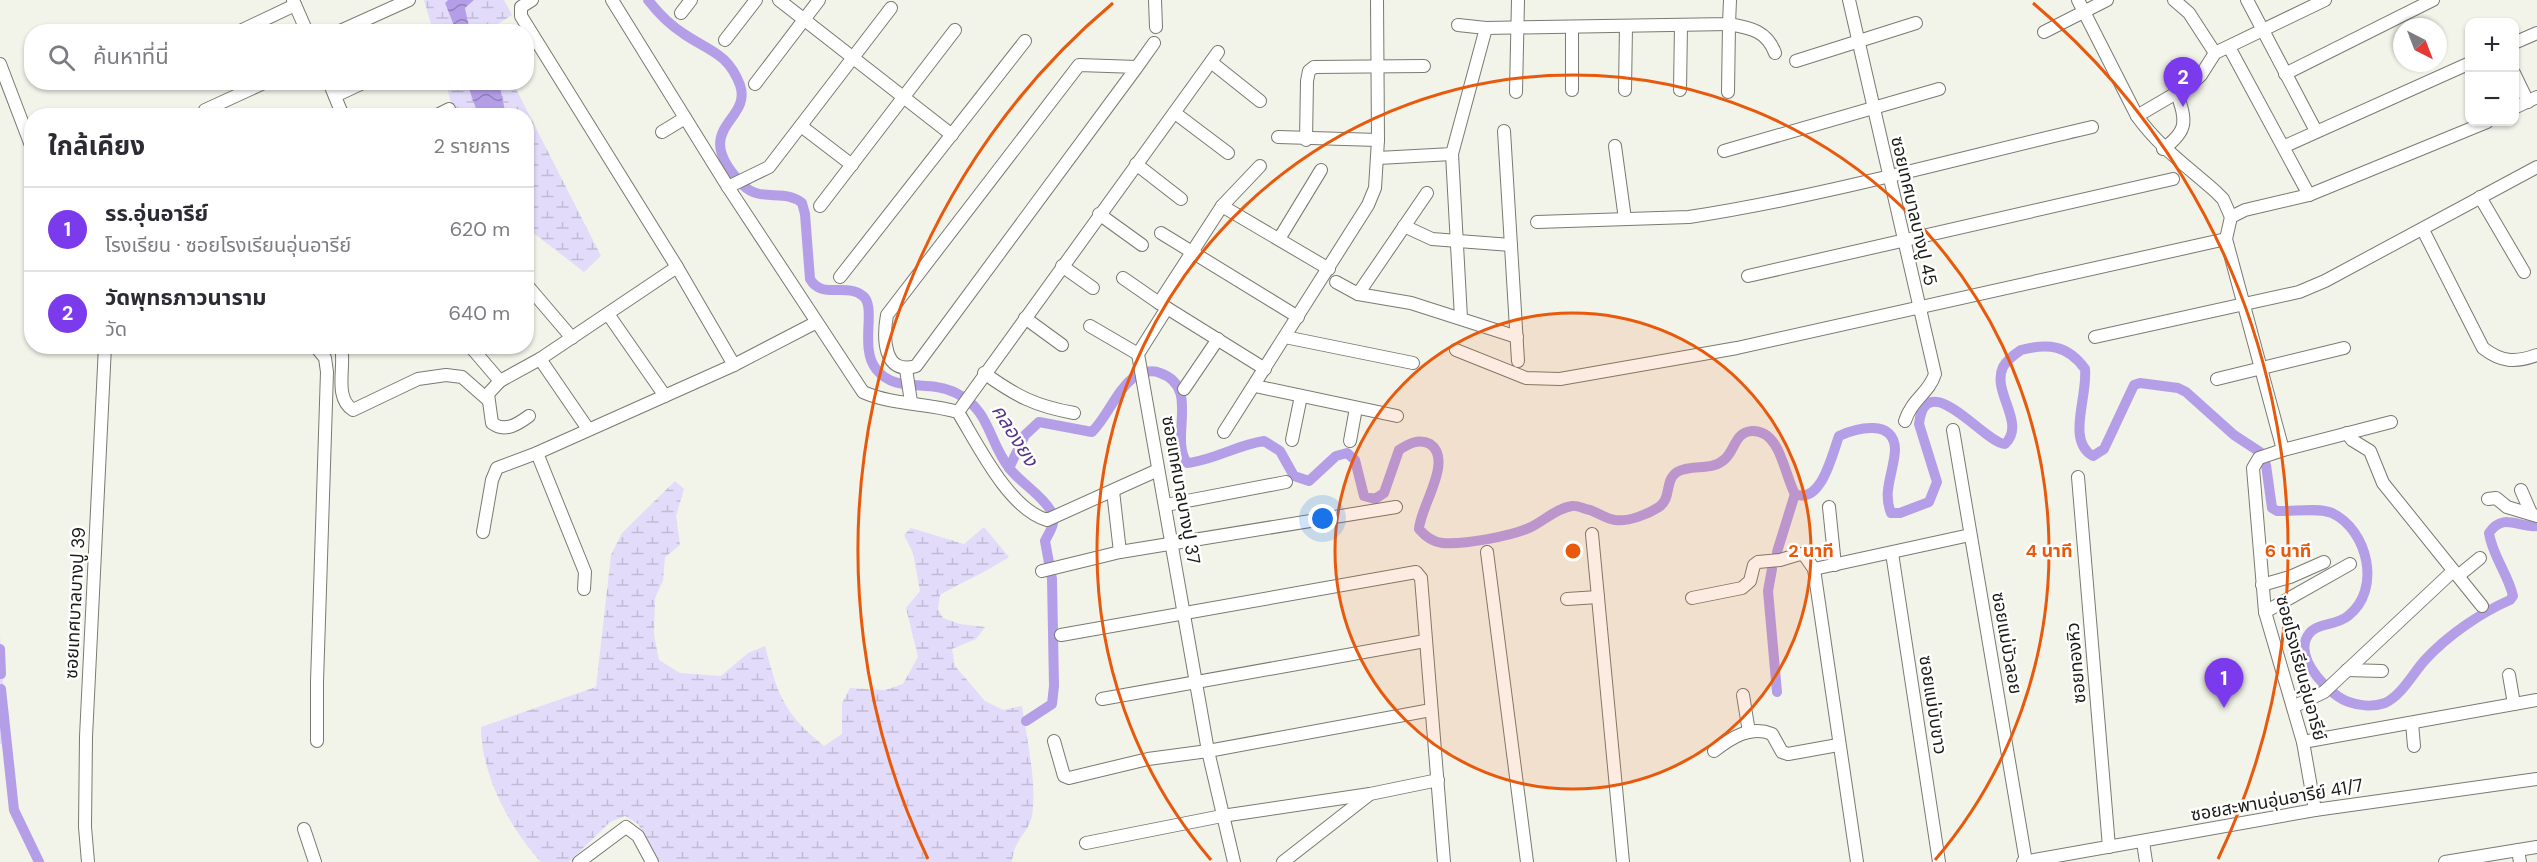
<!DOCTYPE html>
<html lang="th">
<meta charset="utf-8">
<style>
body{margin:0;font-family:"DM Sans","Noto Sans Thai",sans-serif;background:#f7f7f7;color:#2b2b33}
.controls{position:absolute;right:18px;top:18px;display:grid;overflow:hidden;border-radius:12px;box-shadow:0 2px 4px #0004}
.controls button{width:54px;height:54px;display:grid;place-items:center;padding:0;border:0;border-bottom:2px solid #e1e1e2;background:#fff;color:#2b2b33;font:30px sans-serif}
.compass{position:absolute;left:2393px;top:18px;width:54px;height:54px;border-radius:50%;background:#fff;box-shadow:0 2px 4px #0004;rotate:138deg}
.you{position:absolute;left:1323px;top:519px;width:21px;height:21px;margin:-15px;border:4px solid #fff;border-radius:50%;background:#1a73e8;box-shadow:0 0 0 9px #1a73e833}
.badge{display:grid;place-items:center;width:39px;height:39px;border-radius:50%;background:#7c3aed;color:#fff;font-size:20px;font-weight:700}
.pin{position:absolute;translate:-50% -50px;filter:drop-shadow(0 2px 3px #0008)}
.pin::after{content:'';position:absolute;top:32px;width:21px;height:18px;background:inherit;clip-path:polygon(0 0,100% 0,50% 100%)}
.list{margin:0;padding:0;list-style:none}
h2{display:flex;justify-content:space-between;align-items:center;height:78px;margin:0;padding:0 24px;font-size:26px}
h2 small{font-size:20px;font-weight:400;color:#7c7c81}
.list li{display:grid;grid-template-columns:39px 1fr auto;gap:18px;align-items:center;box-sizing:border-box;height:84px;padding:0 24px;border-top:2px solid #e1e1e2}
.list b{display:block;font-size:22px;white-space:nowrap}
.list p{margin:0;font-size:20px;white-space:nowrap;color:#7c7c81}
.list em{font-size:20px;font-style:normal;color:#7c7c81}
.icon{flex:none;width:33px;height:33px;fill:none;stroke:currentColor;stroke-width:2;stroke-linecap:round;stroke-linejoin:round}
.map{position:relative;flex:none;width:2537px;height:862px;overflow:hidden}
.search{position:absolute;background:#fff;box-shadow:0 2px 4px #0004;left:24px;top:24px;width:510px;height:66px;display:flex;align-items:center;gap:15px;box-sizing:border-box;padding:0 21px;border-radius:24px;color:#7c7c81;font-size:22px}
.panel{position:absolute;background:#fff;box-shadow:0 2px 4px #0004;left:24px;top:108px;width:510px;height:246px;border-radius:24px}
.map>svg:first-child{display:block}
.grass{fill:url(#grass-tufts)}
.wetland{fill:url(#wetland-marsh)}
.water{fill:url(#water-waves)}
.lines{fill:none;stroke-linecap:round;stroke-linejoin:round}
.canal{stroke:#b59ee8;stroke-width:10}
.minor-casing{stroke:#7a7a72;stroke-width:14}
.minor{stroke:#fff;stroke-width:12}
.ring{fill:none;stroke:#e8590c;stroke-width:3}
.labels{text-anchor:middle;stroke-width:5;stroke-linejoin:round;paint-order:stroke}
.street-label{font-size:18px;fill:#1b1b18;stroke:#fff}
.water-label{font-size:20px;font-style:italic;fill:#56358a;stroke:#fff}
.centre{fill:#e8590c;stroke:#fff;stroke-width:3}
.ring-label{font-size:18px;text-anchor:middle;font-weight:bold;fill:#e8590c;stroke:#fff;stroke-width:5;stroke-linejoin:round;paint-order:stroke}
</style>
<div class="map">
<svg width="2537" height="862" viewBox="0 0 2537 862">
<defs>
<pattern id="grass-tufts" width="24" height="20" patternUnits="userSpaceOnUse" patternTransform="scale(1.5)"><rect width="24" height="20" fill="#e3dbfa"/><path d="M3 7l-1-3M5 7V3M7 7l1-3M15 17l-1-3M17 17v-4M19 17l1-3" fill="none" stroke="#c2bbd6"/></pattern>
<pattern id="wetland-marsh" width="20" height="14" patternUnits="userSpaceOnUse" patternTransform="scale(1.5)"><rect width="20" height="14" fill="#e3dbfa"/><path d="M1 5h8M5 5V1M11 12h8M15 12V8" fill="none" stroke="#c2bbd6"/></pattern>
<pattern id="water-waves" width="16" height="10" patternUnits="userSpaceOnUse" patternTransform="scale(1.5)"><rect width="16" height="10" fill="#b59ee8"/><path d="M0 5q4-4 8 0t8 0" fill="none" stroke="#9280bb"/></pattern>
</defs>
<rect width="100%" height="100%" fill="#f2f3e9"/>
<!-- grass -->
<polygon class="grass" points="0,635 7,744 0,744"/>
<!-- wetland -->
<g class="wetland">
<polygon points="424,0 448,0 445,3 456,31 433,31"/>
<polygon points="474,0 504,0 512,15 487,31 470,31 465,8"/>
<polygon points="446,83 467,83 478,115 454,115"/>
<polygon points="494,83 513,83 601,256 584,272 527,228 527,192 530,193 533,178 527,158 526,116 506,115 500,87"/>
<path d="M 675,481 L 684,489 L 676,516 L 680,545 L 665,557 L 663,581 L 655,598 L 654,635 L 659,660 L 680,673 L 721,676 L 748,653 L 765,646 C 778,695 783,713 824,746 L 842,734 L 842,703 L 850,688 L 885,690 L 903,684 L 918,657 L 906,608 L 920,591 L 913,553 L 904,535 L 911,528 L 964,544 L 984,527 L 1009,557 C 987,572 963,581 940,595 L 938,609 L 943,618 L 960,624 L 985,627 L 976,639 L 952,649 L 955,666 L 985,701 L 1003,710 L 1022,706 C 1027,741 1037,781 1032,816 C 1029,833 1014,838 1012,862 L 660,862 L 638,824 L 625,816 L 610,822 L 569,862 L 541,862 C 509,827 481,774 481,727 L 596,687 L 611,555 L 622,533 Z"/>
</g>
<!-- water -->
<g class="water">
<polygon points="448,0 474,0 465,8 470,31 456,31 445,3"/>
<polygon points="467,83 494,83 500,87 506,115 478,115"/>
</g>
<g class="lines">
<!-- canal -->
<g class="canal">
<path d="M 648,0 C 658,13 670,25 684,34 C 709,51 728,53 740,85 C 753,122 687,127 743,185 C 760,203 785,188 802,203 L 805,214 L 810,279 C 822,300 847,282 863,296 C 877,307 859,347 876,369 C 895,394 929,379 956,393 C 991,410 988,442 1010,469 C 1022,484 1041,494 1051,511 C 1057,522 1050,531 1045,541 L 1052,579 L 1054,686 L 1052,704 L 1026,721"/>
<path d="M 1009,468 L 1025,435 L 1039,422 L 1092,432 C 1108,416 1116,391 1134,377 C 1141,372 1152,369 1160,373 C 1201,387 1169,437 1187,463 C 1214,460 1237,445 1264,441 L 1280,451 L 1294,476 L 1309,481 L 1336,456 L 1347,453 L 1355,460 L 1364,496 L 1375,499 L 1384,493 L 1399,450 C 1408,444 1419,438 1430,444 C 1454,460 1420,507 1419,529 C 1425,536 1432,542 1442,543 C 1463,545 1513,536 1531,527 C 1545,520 1557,508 1572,506 C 1577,505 1584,509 1590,510 C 1598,513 1607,519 1615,520 C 1629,522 1648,514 1659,507 C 1672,498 1664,481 1677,472 C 1692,463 1711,472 1725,459 C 1735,450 1735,432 1752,431 C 1781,430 1784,475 1795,494 C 1821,505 1832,455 1839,436 C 1856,428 1895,418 1895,450 C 1894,472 1882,491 1891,513 L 1900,513 L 1929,502 L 1937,482 L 1919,424 C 1926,364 1985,444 2005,444 C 2027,423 1991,392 2003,367 C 2007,360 2015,354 2021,350 C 2048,343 2068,345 2085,369 C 2088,397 2066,441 2093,456 L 2104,449 L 2134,385 L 2140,383 L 2178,388 L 2186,392 L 2234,435 L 2260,452 L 2266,465 L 2272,508 L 2277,511 C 2293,512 2317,507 2332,513 C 2368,530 2382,590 2348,616 C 2335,627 2313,621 2306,639 C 2297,661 2330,696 2349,702 C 2360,706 2374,707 2385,703 C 2402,695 2413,673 2425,660 C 2447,636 2480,613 2510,600 L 2513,596 C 2508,574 2492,555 2489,533 C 2503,512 2518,528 2537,526"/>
<polyline points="1777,552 1795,494"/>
<polyline points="1772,569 1768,591 1777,692"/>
<polyline points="0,649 1,674"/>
<polyline points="1,689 14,810 39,862"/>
</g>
<defs>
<g id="minor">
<polyline points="293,0 307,32"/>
<polyline points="532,0 521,7 521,16 677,267 734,365"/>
<path d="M 612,0 L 728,187 L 863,392 C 892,405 927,403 958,412 C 978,445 1009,509 1047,520 L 1158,470"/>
<polyline points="779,0 952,135"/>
<polyline points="1155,0 1156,27"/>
<path d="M 1849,0 L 1935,374 C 1929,393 1912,399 1905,421"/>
<path d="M 2078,0 L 2137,116 C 2159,147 2188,167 2216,192 L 2223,199 L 2231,217"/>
<polyline points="2174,0 2189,13 2215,53"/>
<polyline points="2247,0 2316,131"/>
<polyline points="681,13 691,0"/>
<polyline points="1458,25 1486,28"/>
<polyline points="238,32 295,5"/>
<polyline points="338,32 409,0"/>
<polyline points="2044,32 2107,0"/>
<polyline points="725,40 756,0"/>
<polyline points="2514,43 2537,33"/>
<polyline points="2229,47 2309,195"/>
<polyline points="1796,61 1916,23"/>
<polyline points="1211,62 1260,101"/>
<polyline points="0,64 32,148"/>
<path d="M 1137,67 L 1079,65 L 887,315 C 883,337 883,376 916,366 L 1137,67 L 1154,43"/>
<polyline points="2514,73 2528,102"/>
<polyline points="2285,74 2433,0"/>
<polyline points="329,82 343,116"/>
<polyline points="755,84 819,0"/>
<polyline points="1572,90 1572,27"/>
<polyline points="1625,90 1626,26"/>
<polyline points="1680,90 1681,25"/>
<polyline points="1516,92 1518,0"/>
<path d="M 1728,92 L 1729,24 C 1751,28 1767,31 1775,53"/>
<polyline points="335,96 365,82"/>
<polyline points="2514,108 2537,97"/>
<polyline points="205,110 266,82"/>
<polyline points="1175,113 1228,153"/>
<polyline points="435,116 449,109"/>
<polyline points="2137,116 2190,85 2201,75 2215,53 2325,0"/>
<polyline points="801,126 852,165"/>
<polyline points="1504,131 1518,361"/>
<polyline points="662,132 685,118"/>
<polyline points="1278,137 1378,140 1377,0"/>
<polyline points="1306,140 1307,81 1309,71 1314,67 1424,66"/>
<polyline points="1615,146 1625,219"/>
<polyline points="2285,146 2470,63"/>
<path d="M 2163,149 C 2189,130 2186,121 2177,93"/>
<polyline points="1724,151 1939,89"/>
<polyline points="1452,154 1461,318"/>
<polyline points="1378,158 1452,154 1486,28 1729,24 1730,0"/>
<polyline points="1136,164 1181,199"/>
<polyline points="728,187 769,167 891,8"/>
<polyline points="2480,197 2524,272"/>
<polyline points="820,206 955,30"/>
<polyline points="1222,206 1329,269"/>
<polyline points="1099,214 1142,245"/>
<path d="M 1537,222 L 1689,217 C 1825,196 1959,158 2092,127"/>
<polyline points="1404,226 1432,239 1511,245"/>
<path d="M 2423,230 L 2483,348 C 2501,362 2515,363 2537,355"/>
<polyline points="1161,233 1298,317"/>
<polyline points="1279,239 1321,170"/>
<polyline points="1062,266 1093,288"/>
<polyline points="1748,276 2173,179"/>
<polyline points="840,277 1025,41"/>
<polyline points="1123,278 1159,303"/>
<polyline points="1336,282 1358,294 1411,303 1517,337"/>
<polyline points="526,284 572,338"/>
<polyline points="1358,294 1427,193"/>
<polyline points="1167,308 1265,369"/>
<polyline points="608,314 665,396"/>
<polyline points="1025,318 1062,345"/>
<polyline points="1090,326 1138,354"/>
<polyline points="1285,337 1413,363"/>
<polyline points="2095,337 2299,292 2325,281 2537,167"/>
<polyline points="315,346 325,358 327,372 317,682 317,741"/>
<path d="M 341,346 C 346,366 333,397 353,410 L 418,379 L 446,375 L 462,377 L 487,399"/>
<polyline points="470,346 500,381 540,359 588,429"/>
<polyline points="1456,350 1526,378 1560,379 1737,348 2226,239"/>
<polyline points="540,359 677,267"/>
<polyline points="906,369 911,402"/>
<path d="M 984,373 C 1016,396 1035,406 1074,413"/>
<polyline points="2217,379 2344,348"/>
<path d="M 500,381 L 488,394 L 492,423 C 505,433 518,424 529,416"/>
<polyline points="1255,386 1397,416"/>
<polyline points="1184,389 1218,339"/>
<polyline points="958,412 1218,52"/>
<polyline points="1953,430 2026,862"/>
<polyline points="1224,432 1368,205 1375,188 1378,140"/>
<polyline points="2347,433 2352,440 2370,451 2383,483 2482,606"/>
<polyline points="1292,440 1301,396"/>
<polyline points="1350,441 1356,408"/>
<polyline points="2283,450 2226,239 2231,217 2245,210 2309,195 2487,122"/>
<polyline points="537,453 585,572 584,589"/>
<polyline points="2078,477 2109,847"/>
<polyline points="2521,490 2531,513"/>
<polyline points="1113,491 1120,552"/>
<polyline points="2488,499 2496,498 2507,507 2537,516"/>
<polyline points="1166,505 1286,482"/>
<polyline points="1829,507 1835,565"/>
<polyline points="483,532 492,480 497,468 537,453 734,365 815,323"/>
<polyline points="1592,534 1623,862"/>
<polyline points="1487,552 1527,862"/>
<polyline points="1892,553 1939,862"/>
<polyline points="1814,569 1970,535"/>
<polyline points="1042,571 1120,552 1396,507"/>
<polyline points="2458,576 2480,558"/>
<polyline points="2262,585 2290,577 2324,562"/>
<polyline points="1692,598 1742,588 1750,581 1754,565 1758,562 1780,560 1800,554 1805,556 1814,569 1857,862"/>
<polyline points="1567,599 1598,597"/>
<polyline points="2265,612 2350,564"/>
<polyline points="1061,635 1416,572 1421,578 1444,862"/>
<polyline points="2347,670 2382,671"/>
<polyline points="2509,675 2514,704"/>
<polyline points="1743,695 1749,732"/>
<polyline points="1102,699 1425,641"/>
<polyline points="2293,707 2324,692 2453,571"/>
<polyline points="2412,723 2414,746"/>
<polyline points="1054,741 1064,776 1069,778 1148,759 1208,751 1431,710"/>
<polyline points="2303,742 2537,700"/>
<path d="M 1714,751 C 1731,738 1750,725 1772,734 L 1782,752 L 1788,754 L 1838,745"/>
<polyline points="2315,810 2303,742 2265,612 2253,468 2259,458 2283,450 2391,422"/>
<polyline points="304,829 315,862"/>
<polyline points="2143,842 2146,862"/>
<polyline points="1086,843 1222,816 1370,794 1438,780"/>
<polyline points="2518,850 2520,862"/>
<polyline points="88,862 85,827 86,737 105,346"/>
<polyline points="579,862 626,827 638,836 652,862"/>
<polyline points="1234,862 1208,751 1138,354 1167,308 1159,303 1222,206 1260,166"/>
<polyline points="1283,862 1370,794"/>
<polyline points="2023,862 2315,810 2537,779"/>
<polyline points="2445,862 2537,847"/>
</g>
</defs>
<!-- minor casing -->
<use href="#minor" class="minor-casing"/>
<!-- minor -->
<use href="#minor" class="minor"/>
</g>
<!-- distance rings -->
<circle cx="1573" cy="551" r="238" fill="#e8590c" fill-opacity=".12"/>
<g class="ring">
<circle cx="1573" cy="551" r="238"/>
<path d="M1211 860A476 476 0 1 1 1935 860"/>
<path d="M928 859A715 715 0 0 1 1113 3M2033 3A715 715 0 0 1 2218 859"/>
</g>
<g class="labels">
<!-- street labels -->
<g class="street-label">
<text transform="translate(1914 211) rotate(77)" y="6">ซอยเทศบาลบางปู 45</text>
<text transform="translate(1181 490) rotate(80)" y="6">ซอยเทศบาลบางปู 37</text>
<text transform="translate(75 603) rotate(-87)" y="6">ซอยเทศบาลบางปู 39</text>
<text transform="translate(2007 643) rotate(80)" y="6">ซอยแม่บัวลอย</text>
<text transform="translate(2076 663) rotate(-95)" y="6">ซอยทองหิว</text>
<text transform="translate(2301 668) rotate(75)" y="6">ซอยโรงเรียนอุ่นอารีย์</text>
<text transform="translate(1933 705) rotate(81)" y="6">ซอยแม่บับขาว</text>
<text transform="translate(2277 800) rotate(-10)" y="6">ซอยสะพานอุ่นอารีย์ 41/7</text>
</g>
<!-- water labels -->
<g class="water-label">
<text transform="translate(1015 435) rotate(58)" y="7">คลองยง</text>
</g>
</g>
<circle cx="1573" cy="551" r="9" class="centre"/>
<g class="ring-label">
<text x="1811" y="557">2 นาที</text>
<text x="2049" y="557">4 นาที</text>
<text x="2288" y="557">6 นาที</text>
</g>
</svg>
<div class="controls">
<button>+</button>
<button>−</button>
</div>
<svg class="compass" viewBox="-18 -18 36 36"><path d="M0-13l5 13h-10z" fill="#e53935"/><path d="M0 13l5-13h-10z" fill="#7c7c81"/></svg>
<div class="you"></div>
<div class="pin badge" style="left:2224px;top:708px">1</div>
<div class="pin badge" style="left:2183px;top:107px">2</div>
<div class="search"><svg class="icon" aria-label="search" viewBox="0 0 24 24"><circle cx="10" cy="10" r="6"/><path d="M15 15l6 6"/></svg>ค้นหาที่นี่</div>
<section class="panel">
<h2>ใกล้เคียง<small>2 รายการ</small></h2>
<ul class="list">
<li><span class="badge">1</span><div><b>รร.อุ่นอารีย์</b><p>โรงเรียน · ซอยโรงเรียนอุ่นอารีย์</p></div><em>620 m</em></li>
<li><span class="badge">2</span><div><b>วัดพุทธภาวนาราม</b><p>วัด</p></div><em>640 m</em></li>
</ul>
</section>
</div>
